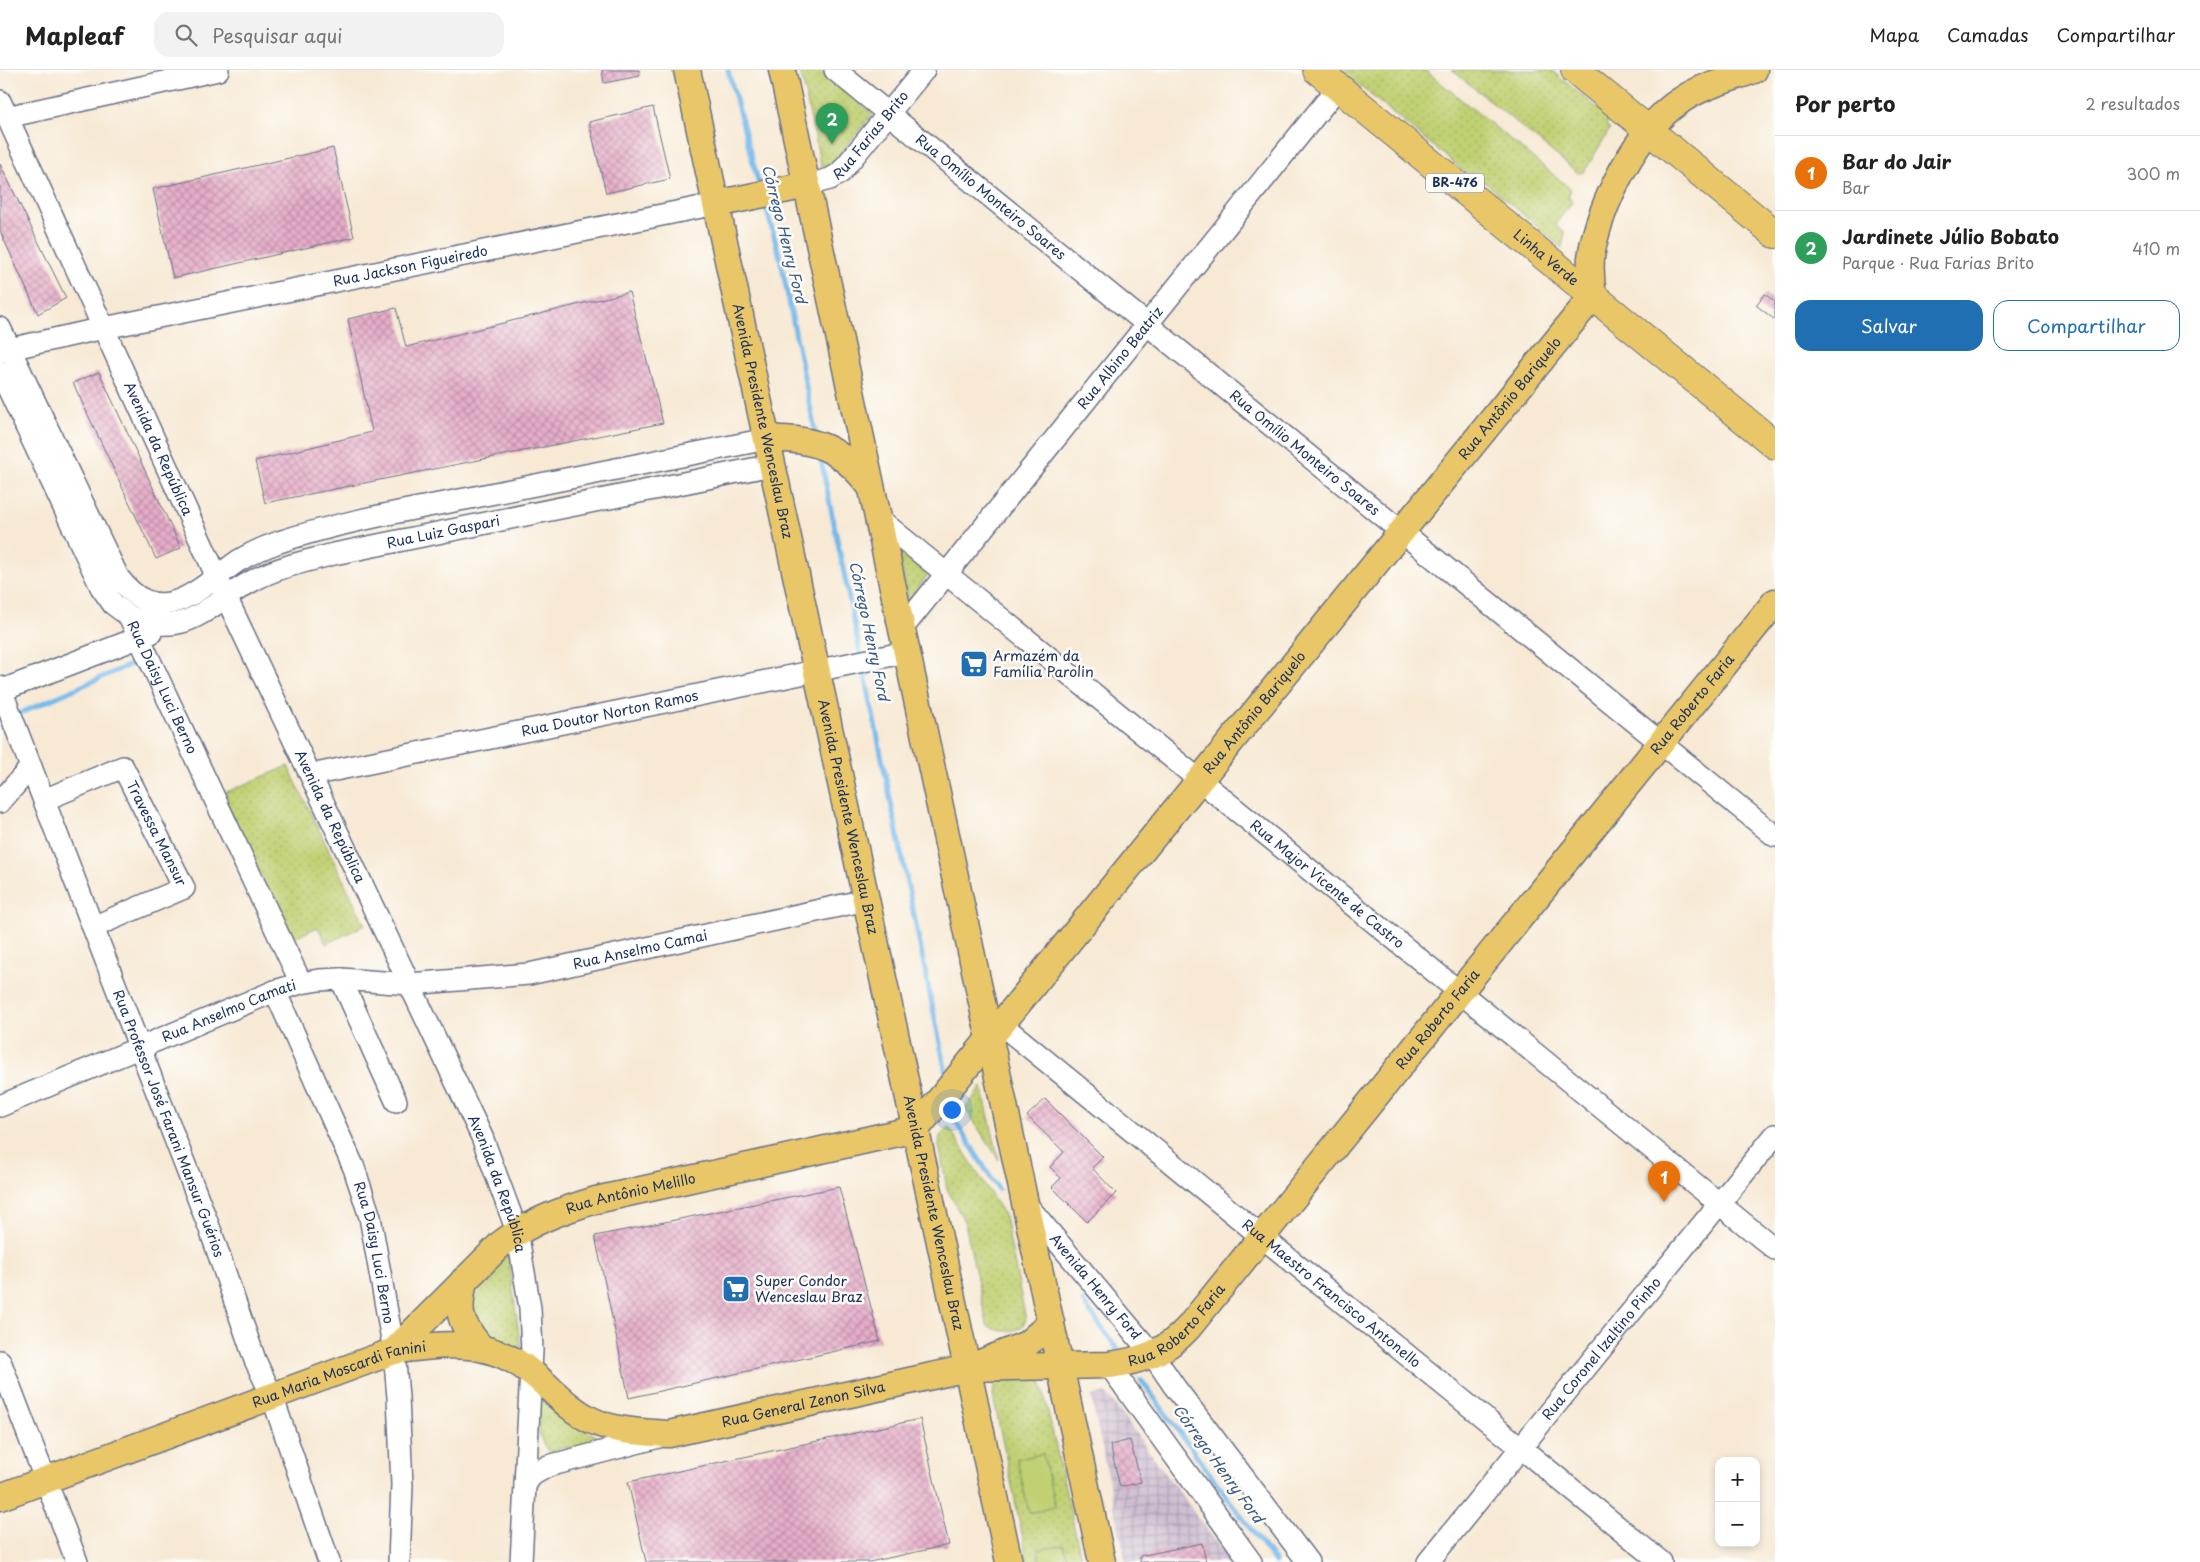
<!DOCTYPE html>
<html lang="pt">
<meta charset="utf-8">
<style>
body{margin:0;font-family:"Playpen Sans",sans-serif;background:#f2f2f2;color:#222}
.controls{position:absolute;right:15px;bottom:15px;display:grid;overflow:hidden;border-radius:10px;box-shadow:0 2px 8px #0003}
.controls button{width:45px;height:45px;display:grid;place-items:center;padding:0;border:0;border-bottom:1px solid #e0e0e0;background:#fff;color:#222;font:25px sans-serif}
.you{position:absolute;left:951px;top:1039px;width:18px;height:18px;margin:-12px;border:4px solid #fff;border-radius:50%;background:#1a73e8;box-shadow:0 0 0 8px #1a73e833}
.badge{display:grid;place-items:center;width:32px;height:32px;border-radius:50%;background:#1f6fb2;color:#fff;font-size:16px;font-weight:700}
.pin{position:absolute;translate:-50% -41px;filter:drop-shadow(0 1px 2px #0008)}
.pin::after{content:'';position:absolute;top:26px;width:18px;height:15px;background:inherit;clip-path:polygon(0 0,100% 0,50% 100%)}
.list{margin:0;padding:0;list-style:none}
h2{display:flex;justify-content:space-between;align-items:center;height:65px;margin:0;padding:0 20px;font-size:21px}
h2 small{font-size:16px;font-weight:400;color:#767676}
.list li{display:grid;grid-template-columns:32px 1fr auto;gap:15px;align-items:center;box-sizing:border-box;height:75px;padding:0 20px;border-top:1px solid #e0e0e0}
.list b{display:block;font-size:19px;white-space:nowrap}
.list p{margin:0;font-size:16px;white-space:nowrap;color:#767676}
.list em{font-size:16px;font-style:normal;color:#767676}
.actions{display:flex;gap:10px;padding:15px 20px}
.actions a{flex:1;padding:11px 0;border:1px solid #1f6fb2;border-radius:15px;text-align:center;font-size:18px;color:#1f6fb2}
.actions .main{background:#1f6fb2;color:#fff}
.icon{flex:none;width:28px;height:28px;fill:none;stroke:currentColor;stroke-width:2;stroke-linecap:round;stroke-linejoin:round}
.map{position:relative;flex:none;width:1775px;height:1492px;overflow:hidden}
header{display:flex;align-items:center;gap:30px;box-sizing:border-box;height:70px;padding:0 25px;background:#fff;border-bottom:1px solid #e0e0e0}
header strong{font-size:24px}
nav{display:flex;gap:28px;margin-inline-start:auto;font-size:18px}
.search{width:350px;height:45px;background:#f2f2f2;display:flex;align-items:center;gap:12px;box-sizing:border-box;padding:0 18px;border-radius:15px;color:#767676;font-size:19px}
main{display:flex}
aside{flex:1;background:#fff}
.map>svg:first-child{display:block}
.industrial{fill:url(#industrial-grid)}
.grass{fill:url(#grass-dots);stroke:#6e8068}
.garden{fill:#c0d072;stroke:#6e8068}
.lines{fill:none;stroke-linecap:round;stroke-linejoin:round}
.stream{stroke:#76baec;stroke-width:5}
.building{fill:url(#building-cross-hatch)}
.minor-casing{stroke:#687087;stroke-width:24}
.major-casing{stroke:#687087;stroke-width:29}
.highway-casing{stroke:#687087;stroke-width:30}
.minor{stroke:#fff;stroke-width:21}
.major{stroke:#e9c769;stroke-width:26}
.highway{stroke:#e9c769;stroke-width:28}
.labels{text-anchor:middle;stroke-width:5;stroke-linejoin:round;paint-order:stroke}
.shield{fill:#fdfcf7;stroke:#5f6c8c;stroke-width:1}
.shield-label{font-size:12px;font-weight:bold;fill:#1b2f5e}
.street-label{font-size:14px;fill:#1b2f5e;stroke:#fdfcf7}
.poi-label{font-size:14px;fill:#1b2f5e;stroke:#fdfcf7;text-anchor:start}
.water-label{font-size:15px;font-style:italic;fill:#365989;stroke:#fdfcf7}
</style>
<header>
<strong>Mapleaf</strong>
<div class="search"><svg class="icon" aria-label="search" viewBox="0 0 24 24"><circle cx="10" cy="10" r="6"/><path d="M15 15l6 6"/></svg>Pesquisar aqui</div>
<nav><a>Mapa</a><a>Camadas</a><a>Compartilhar</a></nav>
</header>
<main>
<div class="map">
<svg width="1775" height="1492" viewBox="0 0 1775 1492">
<defs>
<pattern id="industrial-grid" width="8" height="8" patternUnits="userSpaceOnUse" patternTransform="scale(1.25)"><rect width="8" height="8" fill="#cebed1"/><path d="M0 4h8M4 0v8" fill="none" stroke="#a69bad"/></pattern>
<pattern id="grass-dots" width="8" height="8" patternUnits="userSpaceOnUse" patternTransform="scale(1.25)"><rect width="8" height="8" fill="#c0d072"/><path d="M2 2h.1M6 6h.1" fill="none" stroke="#a4b365" stroke-width="1.8" stroke-linecap="round"/></pattern>
<pattern id="building-cross-hatch" width="8" height="8" patternUnits="userSpaceOnUse" patternTransform="scale(1.25)"><rect width="8" height="8" fill="#e7adc9"/><path d="M0 0l8 8M0 8l8-8" fill="none" stroke="#ba8da6"/></pattern>
</defs>
<rect width="100%" height="100%" fill="#fdfcf7"/>
<filter id="ink" filterUnits="userSpaceOnUse"><feTurbulence type="fractalNoise" baseFrequency=".02" numOctaves="2"/><feDisplacementMap in="SourceGraphic" scale="10" xChannelSelector="R" yChannelSelector="G"/><feConvolveMatrix kernelMatrix="1 2 1 2 8 2 1 2 1" color-interpolation-filters="sRGB"/></filter>
<filter id="wash" filterUnits="userSpaceOnUse"><feTurbulence type="fractalNoise" baseFrequency=".0096" numOctaves="4" result="noise"/><feDisplacementMap in="SourceGraphic" scale="20" xChannelSelector="R" yChannelSelector="G"/><feGaussianBlur stdDeviation="1.12" result="paint"/><feColorMatrix in="noise" values="0 0 0 0 0 0 0 0 0 0 0 0 0 0 0 0 0 1.4 0 .05"/><feComposite in="paint" operator="in"/></filter>
<g filter="url(#wash)">
<rect width="100%" height="100%" fill="#f7e9d4"/>
<!-- industrial -->
<polygon class="industrial" points="1106,1323 1231,1492 1126,1492 1091,1326"/>
<!-- grass -->
<g class="grass">
<polygon points="800,0 818,0 873,44 823,104"/>
<polygon points="1340,0 1425,0 1571,119 1568,127 1573,131 1555,155 1565,163 1562,178 1486,113 1470,106"/>
<polygon points="1452,0 1551,0 1607,46 1607,56 1610,59 1584,102 1578,103"/>
<polygon points="897,476 931,500 909,531"/>
<polygon points="288,696 365,855 326,874 318,857 291,869 222,724"/>
<polygon points="982,1017 999,1090 965,1038"/>
<path d="M 949,1057 L 1005,1147 L 1026,1250 L 1021,1258 C 1007,1262 999,1263 987,1255 L 965,1153 L 947,1119 L 939,1075 L 940,1066 Z"/>
<polygon points="508,1183 522,1288 479,1264 468,1227 473,1215"/>
<polygon points="998,1308 1034,1308 1041,1311 1082,1492 1028,1492 993,1326 994,1314"/>
<path d="M 541,1326 C 566,1350 583,1363 617,1374 L 597,1378 L 561,1377 L 550,1383 C 534,1365 539,1348 541,1326 Z"/>
</g>
<!-- garden -->
<g class="garden">
<polygon points="1043,1384 1055,1437 1029,1443 1017,1389"/>
<polygon points="1064,1475 1068,1492 1040,1492 1038,1480"/>
</g>
<g class="lines">
<!-- stream -->
<g class="stream">
<polyline points="728,0 760,118"/>
<polyline points="764,131 780,187 816,366"/>
<polyline points="820,385 861,587"/>
<polyline points="863,595 947,1008"/>
<polyline points="16,645 134,593"/>
<polyline points="952,1029 956,1052 998,1119"/>
<polyline points="1083,1232 1118,1280"/>
<polyline points="1141,1310 1275,1492"/>
</g>
</g>
<g id="blocks">
<!-- building -->
<g class="building">
<polygon points="602,0 639,0 640,6 604,13"/>
<polygon points="653,37 670,109 606,123 589,52"/>
<polygon points="333,78 354,167 173,208 153,119"/>
<polygon points="0,94 66,228 38,244 0,161"/>
<polygon points="629,222 663,353 265,433 255,391 372,362 348,249 396,238 406,277"/>
<polygon points="1765,224 1775,232 1775,250 1756,235"/>
<polygon points="99,302 181,478 156,489 73,313"/>
<polygon points="1045,1029 1103,1087 1092,1098 1116,1123 1087,1152 1052,1117 1061,1108 1050,1097 1064,1082 1027,1046"/>
<polygon points="839,1117 880,1271 629,1328 595,1166"/>
<polygon points="920,1349 949,1475 869,1492 646,1492 628,1412"/>
<polygon points="1130,1370 1141,1412 1120,1417 1110,1375"/>
<polygon points="1202,1473 1206,1492 1140,1492 1140,1486"/>
</g>
</g>
</g>
<g filter="url(#ink)">
<use href="#blocks" fill-opacity="0" stroke="#687087" stroke-width="1"/>
<g class="lines">
<defs>
<g id="minor">
<path id="s1" d="M 835,0 L 1775,766"/>
<path id="s2" d="M 0,31 L 226,527 L 482,1067 L 517,1161 L 530,1238 L 532,1281 L 521,1492"/>
<polyline points="7,47 218,0"/>
<path id="s3" d="M 807,115 L 830,109 L 840,103 L 924,0"/>
<path d="M 0,258 L 118,507 C 160,562 197,520 238,491 C 251,483 265,477 279,472 C 346,450 416,439 485,425 C 579,406 673,388 767,369"/>
<path id="s4" d="M 0,281 L 104,258 L 716,134"/>
<path id="s5" d="M 0,301 L 101,517 L 113,534 L 129,546 L 301,913"/>
<path id="s6" d="M 879,449 L 1775,1179"/>
<path id="s7" d="M 129,546 C 187,571 206,535 254,510 C 278,497 307,491 334,484 L 772,395"/>
<path id="s8" d="M 902,559 L 1338,17"/>
<path id="s9" d="M 0,617 L 211,1162 L 255,1290 L 272,1326 L 329,1492"/>
<polyline points="0,621 151,563"/>
<path id="s10" d="M 311,705 L 907,582"/>
<path id="s11" d="M 44,730 L 123,697 L 184,818 L 93,857"/>
<polyline points="0,732 31,697"/>
<polyline points="341,909 396,1031"/>
<path id="s12" d="M 275,921 L 354,1098 L 370,1147 L 394,1281 L 398,1327 L 402,1415 L 399,1492"/>
<path id="s13" d="M 1002,955 L 1661,1492"/>
<path id="s14" d="M 0,1036 L 275,921 L 301,913 L 319,910 L 341,909 L 410,914 L 529,904 L 866,830"/>
<path id="s15" d="M 1026,1134 L 1153,1285 L 1174,1316 L 1308,1492"/>
<polyline points="0,1291 77,1492"/>
<polyline points="1109,1295 1251,1492"/>
<polyline points="525,1415 532,1405 548,1396 659,1367"/>
<path id="s16" d="M 1428,1492 L 1775,1065"/>
</g>
<g id="major">
<path id="s17" d="M 687,0 L 1009,1492"/>
<polyline points="782,0 1102,1492"/>
<polyline points="716,134 807,115"/>
<path d="M 767,369 C 815,367 842,379 871,417"/>
<path d="M 464,1210 C 457,1245 459,1250 480,1277"/>
<path id="s18" d="M 394,1281 L 502,1173 C 530,1152 562,1140 596,1130 L 916,1059 L 1593,226 C 1591,213 1590,201 1591,188 C 1597,139 1637,59 1680,31 C 1701,16 1730,9 1754,0"/>
<polyline points="983,1292 1027,1274 1051,1253"/>
<path id="s19" d="M 0,1427 L 394,1281 C 444,1273 489,1268 532,1303 C 552,1319 568,1339 591,1350 C 615,1362 643,1362 669,1364 L 968,1298 L 1109,1295 C 1141,1291 1166,1282 1188,1258 L 1775,532"/>
</g>
<g id="highway">
<path id="s20" d="M 1317,0 L 1775,375"/>
<polyline points="1575,0 1775,164"/>
</g>
</defs>
<!-- minor casing -->
<use href="#minor" class="minor-casing"/>
<!-- major casing -->
<use href="#major" class="major-casing"/>
<!-- highway casing -->
<use href="#highway" class="highway-casing"/>
<!-- minor -->
<use href="#minor" class="minor"/>
<!-- major -->
<use href="#major" class="major"/>
<!-- highway -->
<use href="#highway" class="highway"/>
</g>
</g>
<!-- icons -->
<defs>
<symbol id="supermarket-square" viewBox="-11 -11 22 22"><rect x="-9" y="-9" width="18" height="18" rx="4" fill="#1f6fb2" stroke="#fdfcf7"/><path d="M-6-5.5h2.5l.6 2H6L4.5 2H-2.5L-4.4-4H-6ZM-1.5 3.2a1.3 1.3 0 1 0 .1 0ZM3 3.2a1.3 1.3 0 1 0 .1 0Z" fill="#fff"/></symbol>
</defs>
<g fill-rule="evenodd">
<use href="#supermarket-square" x="958" y="578" width="32" height="32"/>
<use href="#supermarket-square" x="720" y="1203" width="32" height="32"/>
</g>
<g class="labels">
<!-- shield labels -->
<rect class="shield" x="1426" y="103.5" width="58" height="19" rx="4"/>
<g class="shield-label">
<text x="1455" y="117">BR-476</text>
</g>
<!-- street labels -->
<g class="street-label">
<text dy="5" stroke="none"><textPath href="#s3" startOffset="84">Rua Farias Brito</textPath></text>
<text dy="5" stroke="none"><textPath href="#s1" startOffset="201">Rua Omílio Monteiro Soares</textPath></text>
<text dy="5" stroke="none"><textPath href="#s20" startOffset="296">Linha Verde</textPath></text>
<text dy="5" stroke="none"><textPath href="#s4" startOffset="419">Rua Jackson Figueiredo</textPath></text>
<text dy="5" stroke="none"><textPath href="#s8" startOffset="348">Rua Albino Beatriz</textPath></text>
<text dy="5" stroke="none"><textPath href="#s18" startOffset="1526">Rua Antônio Bariquelo</textPath></text>
<text dy="5" stroke="none"><textPath href="#s17" startOffset="359">Avenida Presidente Wenceslau Braz</textPath></text>
<text dy="5" stroke="none"><textPath href="#s2" startOffset="382">Avenida da República</textPath></text>
<text dy="5" stroke="none"><textPath href="#s1" startOffset="606">Rua Omílio Monteiro Soares</textPath></text>
<text dy="5" stroke="none"><textPath href="#s7" startOffset="334">Rua Luiz Gaspari</textPath></text>
<text dy="5" stroke="none"><textPath href="#s5" startOffset="358">Rua Daisy Luci Berno</textPath></text>
<text dy="5" stroke="none"><textPath href="#s19" startOffset="2059">Rua Roberto Faria</textPath></text>
<text dy="5" stroke="none"><textPath href="#s10" startOffset="305">Rua Doutor Norton Ramos</textPath></text>
<text dy="5" stroke="none"><textPath href="#s18" startOffset="1121">Rua Antônio Bariquelo</textPath></text>
<text dy="5" stroke="none"><textPath href="#s2" startOffset="788">Avenida da República</textPath></text>
<text dy="5" stroke="none"><textPath href="#s17" startOffset="764">Avenida Presidente Wenceslau Braz</textPath></text>
<text dy="5" stroke="none"><textPath href="#s11" startOffset="160">Travessa Mansur</textPath></text>
<text dy="5" stroke="none"><textPath href="#s6" startOffset="578">Rua Major Vicente de Castro</textPath></text>
<text dy="5" stroke="none"><textPath href="#s14" startOffset="668">Rua Anselmo Camai</textPath></text>
<text dy="5" stroke="none"><textPath href="#s14" startOffset="248">Rua Anselmo Camati</textPath></text>
<text dy="5" stroke="none"><textPath href="#s19" startOffset="1654">Rua Roberto Faria</textPath></text>
<text dy="5" stroke="none"><textPath href="#s9" startOffset="468">Rua Professor José Farani Mansur Guérios</textPath></text>
<text dy="5" stroke="none"><textPath href="#s2" startOffset="1192">Avenida da República</textPath></text>
<text dy="5" stroke="none"><textPath href="#s18" startOffset="292">Rua Antônio Melillo</textPath></text>
<text dy="5" stroke="none"><textPath href="#s17" startOffset="1169">Avenida Presidente Wenceslau Braz</textPath></text>
<text dy="5" stroke="none"><textPath href="#s12" startOffset="281">Rua Daisy Luci Berno</textPath></text>
<text dy="5" stroke="none"><textPath href="#s15" startOffset="108">Avenida Henry Ford</textPath></text>
<text dy="5" stroke="none"><textPath href="#s13" startOffset="425">Rua Maestro Francisco Antonello</textPath></text>
<text dy="5" stroke="none"><textPath href="#s19" startOffset="1249">Rua Roberto Faria</textPath></text>
<text dy="5" stroke="none"><textPath href="#s16" startOffset="275">Rua Coronel Izaltino Pinho</textPath></text>
<text dy="5" stroke="none"><textPath href="#s19" startOffset="361">Rua Maria Moscardi Fanini</textPath></text>
<text dy="5" stroke="none"><textPath href="#s19" startOffset="858">Rua General Zenon Silva</textPath></text>
</g>
<!-- poi labels -->
<g class="poi-label">
<text x="993" y="591">Armazém da<tspan x="993" dy="16">Família Parolin</tspan></text>
<text x="755" y="1216">Super Condor<tspan x="755" dy="16">Wenceslau Braz</tspan></text>
</g>
<!-- water labels -->
<g class="water-label">
<text transform="translate(784 164) rotate(76)" y="5">Córrego Henry Ford</text>
<text transform="translate(869 561) rotate(78)" y="5">Córrego Henry Ford</text>
<text transform="translate(1218 1394) rotate(54)" y="5">Córrego Henry Ford</text>
</g>
</g>
</svg>
<div class="controls">
<button>+</button>
<button>−</button>
</div>
<div class="you"></div>
<div class="pin badge" style="left:1664px;top:1132px;background:#e8710a">1</div>
<div class="pin badge" style="left:832px;top:74px;background:#2e9e5b">2</div>
</div>
<aside>
<h2>Por perto<small>2 resultados</small></h2>
<ul class="list">
<li><span class="badge" style="background:#e8710a">1</span><div><b>Bar do Jair</b><p>Bar</p></div><em>300 m</em></li>
<li><span class="badge" style="background:#2e9e5b">2</span><div><b>Jardinete Júlio Bobato</b><p>Parque · Rua Farias Brito</p></div><em>410 m</em></li>
</ul>
<div class="actions"><a class="main">Salvar</a><a>Compartilhar</a></div>
</aside>
</main>
